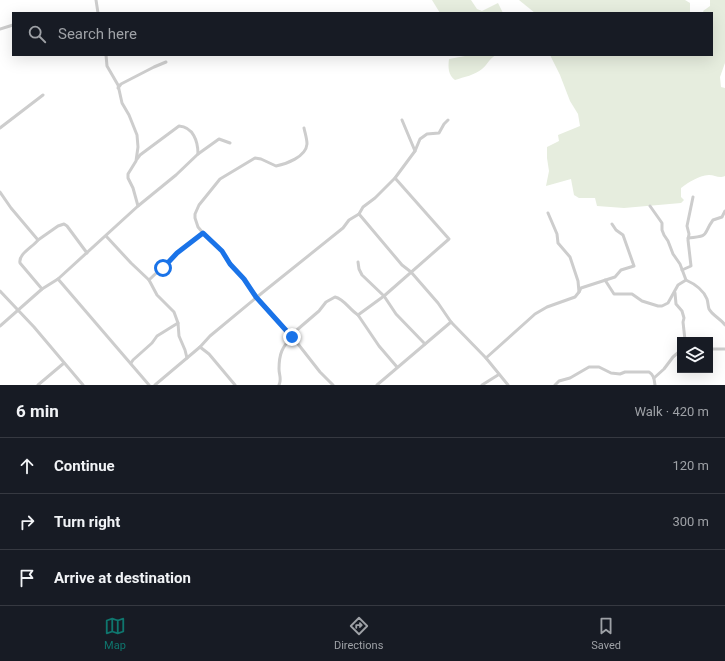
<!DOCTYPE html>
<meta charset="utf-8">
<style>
body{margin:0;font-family:Roboto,sans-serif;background:#242831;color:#f1f3f6}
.controls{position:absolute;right:12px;bottom:12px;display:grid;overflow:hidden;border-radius:0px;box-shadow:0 4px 16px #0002}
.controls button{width:36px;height:36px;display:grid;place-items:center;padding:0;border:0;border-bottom:1px solid #363941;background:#171b24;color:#f1f3f6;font:20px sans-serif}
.stop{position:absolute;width:12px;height:12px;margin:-9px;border:3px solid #1a73e8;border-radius:50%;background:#fff}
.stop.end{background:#1a73e8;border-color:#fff;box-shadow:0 1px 4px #0008}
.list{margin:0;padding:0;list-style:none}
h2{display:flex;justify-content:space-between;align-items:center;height:52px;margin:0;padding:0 16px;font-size:17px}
h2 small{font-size:13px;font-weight:400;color:#9ea1a6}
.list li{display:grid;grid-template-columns:26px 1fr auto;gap:12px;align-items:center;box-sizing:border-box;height:56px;padding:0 16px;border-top:1px solid #363941}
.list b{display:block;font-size:15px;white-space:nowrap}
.list em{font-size:13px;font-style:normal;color:#9ea1a6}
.icon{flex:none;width:22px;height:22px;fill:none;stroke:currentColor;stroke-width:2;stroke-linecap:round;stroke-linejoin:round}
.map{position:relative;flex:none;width:725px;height:385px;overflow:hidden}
.search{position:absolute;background:#171b24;box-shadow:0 4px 16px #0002;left:12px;right:12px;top:12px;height:44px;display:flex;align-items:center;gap:10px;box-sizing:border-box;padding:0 14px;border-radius:0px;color:#9ea1a6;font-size:15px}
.sheet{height:220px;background:#171b24}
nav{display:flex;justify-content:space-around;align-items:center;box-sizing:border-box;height:56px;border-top:1px solid #363941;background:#171b24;font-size:11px;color:#9ea1a6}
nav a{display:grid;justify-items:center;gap:2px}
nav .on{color:#0f766e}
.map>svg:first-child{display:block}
.green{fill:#e6edde}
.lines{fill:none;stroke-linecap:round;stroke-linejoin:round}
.minor{stroke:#cdcdcd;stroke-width:3}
.route{stroke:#1a73e8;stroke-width:5}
</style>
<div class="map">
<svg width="725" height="385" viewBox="0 0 725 385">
<rect width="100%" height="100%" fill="#fff"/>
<!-- green -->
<g class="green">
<polygon points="432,0 471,0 477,9 482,11 498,3 503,13 440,13"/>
<polygon points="519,0 685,0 690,3 690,13 535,13"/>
<path d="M 710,0 L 725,0 L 725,63 L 720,77 L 721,87 L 725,88 L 725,176 C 719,179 715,175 709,175 C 698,176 689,182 681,188 L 681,197 L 684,200 L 681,203 L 624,208 L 597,206 L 595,198 L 579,198 L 574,195 L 571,179 L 546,186 L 549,171 L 547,158 L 547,147 L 559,141 L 558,135 L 580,126 L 578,114 L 570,101 L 560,75 L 550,55 L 712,55 L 712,13 L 704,13 L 703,11 L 710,6 Z"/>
<path d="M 464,55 L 496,55 C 488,60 488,64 482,69 C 475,75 464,77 455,80 C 448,75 448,67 449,59 L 465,56 Z"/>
</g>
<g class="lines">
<!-- minor -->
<g class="minor">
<polyline points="96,0 98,13"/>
<polyline points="0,29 13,25"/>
<polyline points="106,55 107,66 118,85 122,103 129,115 137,135 138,147 136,161 128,174 128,178 133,188 138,206"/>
<polyline points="118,88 121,84 154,67 166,62"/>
<polyline points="402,120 415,151"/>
<polyline points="0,128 43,95"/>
<path d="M 304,128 C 305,133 307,139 307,144 C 306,157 286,164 276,166 L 261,159 L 255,158 L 220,179 L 199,205 L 195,214 L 195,218 L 198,227 L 203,233 L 222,251 L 230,264 L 244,279 L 257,297 L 291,335 L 320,372 L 333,385"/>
<path d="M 137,159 L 140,155 L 179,126 C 193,127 198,141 198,154"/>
<polyline points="395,178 449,239 384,296 358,315 379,346 397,367"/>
<path d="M 0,192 L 11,208 L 38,240 C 33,247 18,254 20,263 L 42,289 L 0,326"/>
<path d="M 650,206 L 662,223 L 662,230 L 664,235 L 668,241 L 673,254 L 680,264 L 686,280 C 695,284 703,289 707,299 C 708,302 708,306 709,309 C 712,315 721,319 725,325"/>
<polyline points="359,214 402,265 411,272 438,303 451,322 486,358 508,385"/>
<polyline points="106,236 131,263 149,280 157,295 174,312 178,323 179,336 185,350 187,358"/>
<path d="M 688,238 C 711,236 702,235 713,220 L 722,217 L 725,211"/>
<polyline points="38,240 58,226 64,224 67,226 87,253"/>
<polyline points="358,262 359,269 362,275 384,296 396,314 425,344"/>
<polyline points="682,270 691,266 688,240 689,234 687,226 693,197"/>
<polyline points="58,279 149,385"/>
<polyline points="149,280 177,253 203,233"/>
<polyline points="605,280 614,294 632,294 642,301 658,306 662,306 668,303 678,285 686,280"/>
<polyline points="42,289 58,279 138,206 176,175 198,154 219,139 230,143"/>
<polyline points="0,291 34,327 83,385"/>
<polyline points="579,292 581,288 615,277 621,270 634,266 623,235 616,230 612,224"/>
<polyline points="675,293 676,304 682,311 684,318 683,322 685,340"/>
<path d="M 291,335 L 319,311 L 326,302 L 335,297 C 344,299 349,309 358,315"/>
<polyline points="200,347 209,354 235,385"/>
<polyline points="710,349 725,349"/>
<polyline points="486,358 535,314 547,307 575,297 579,292 578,281 570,257 558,243 557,234 548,213"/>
<polyline points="131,363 133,360 152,343 157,336 178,323"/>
<polyline points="654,378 664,369 673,357 680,351"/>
<polyline points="38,385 64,363"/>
<polyline points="155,385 200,347 210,336 257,297 343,228 349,220 359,214 363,207 375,198 395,178 415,151 420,139 427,134 439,133 444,124 448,120"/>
<path d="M 279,385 C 282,379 279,375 279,369 C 279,354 282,347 292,337"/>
<polyline points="377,385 451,322"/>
<polyline points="482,385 498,375"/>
<path d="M 555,385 L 559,381 L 570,378 L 589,367 L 599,367 L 611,373 L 620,374 L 625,372 L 649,372 C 654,375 654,379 655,385"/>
</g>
</g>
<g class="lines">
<!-- route -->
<polyline class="route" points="163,268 177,253 203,233 222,251 230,264 244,279 256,297 292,337"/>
</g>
</svg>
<div class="controls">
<button><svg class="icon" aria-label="layers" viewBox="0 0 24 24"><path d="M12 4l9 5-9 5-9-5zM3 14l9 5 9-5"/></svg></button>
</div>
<div class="stop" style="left:163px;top:268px"></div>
<div class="stop end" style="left:292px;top:337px"></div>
<div class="search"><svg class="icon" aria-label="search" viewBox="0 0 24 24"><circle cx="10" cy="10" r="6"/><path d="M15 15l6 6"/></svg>Search here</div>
</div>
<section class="sheet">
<h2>6 min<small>Walk · 420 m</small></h2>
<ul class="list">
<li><svg class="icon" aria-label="ahead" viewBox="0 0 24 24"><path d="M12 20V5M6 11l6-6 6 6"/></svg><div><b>Continue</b></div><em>120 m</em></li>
<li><svg class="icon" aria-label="right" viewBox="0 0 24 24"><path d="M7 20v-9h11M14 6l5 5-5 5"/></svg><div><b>Turn right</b></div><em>300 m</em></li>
<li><svg class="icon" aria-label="arrive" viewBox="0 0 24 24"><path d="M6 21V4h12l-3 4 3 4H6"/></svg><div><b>Arrive at destination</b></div></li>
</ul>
</section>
<nav>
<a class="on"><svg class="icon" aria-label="map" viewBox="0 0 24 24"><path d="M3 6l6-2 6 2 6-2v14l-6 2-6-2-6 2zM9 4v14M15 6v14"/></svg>Map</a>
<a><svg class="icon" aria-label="directions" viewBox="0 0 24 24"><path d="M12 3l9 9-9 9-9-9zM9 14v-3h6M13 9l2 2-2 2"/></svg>Directions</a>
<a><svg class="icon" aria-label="saved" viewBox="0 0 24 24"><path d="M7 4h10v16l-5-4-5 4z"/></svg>Saved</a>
</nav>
